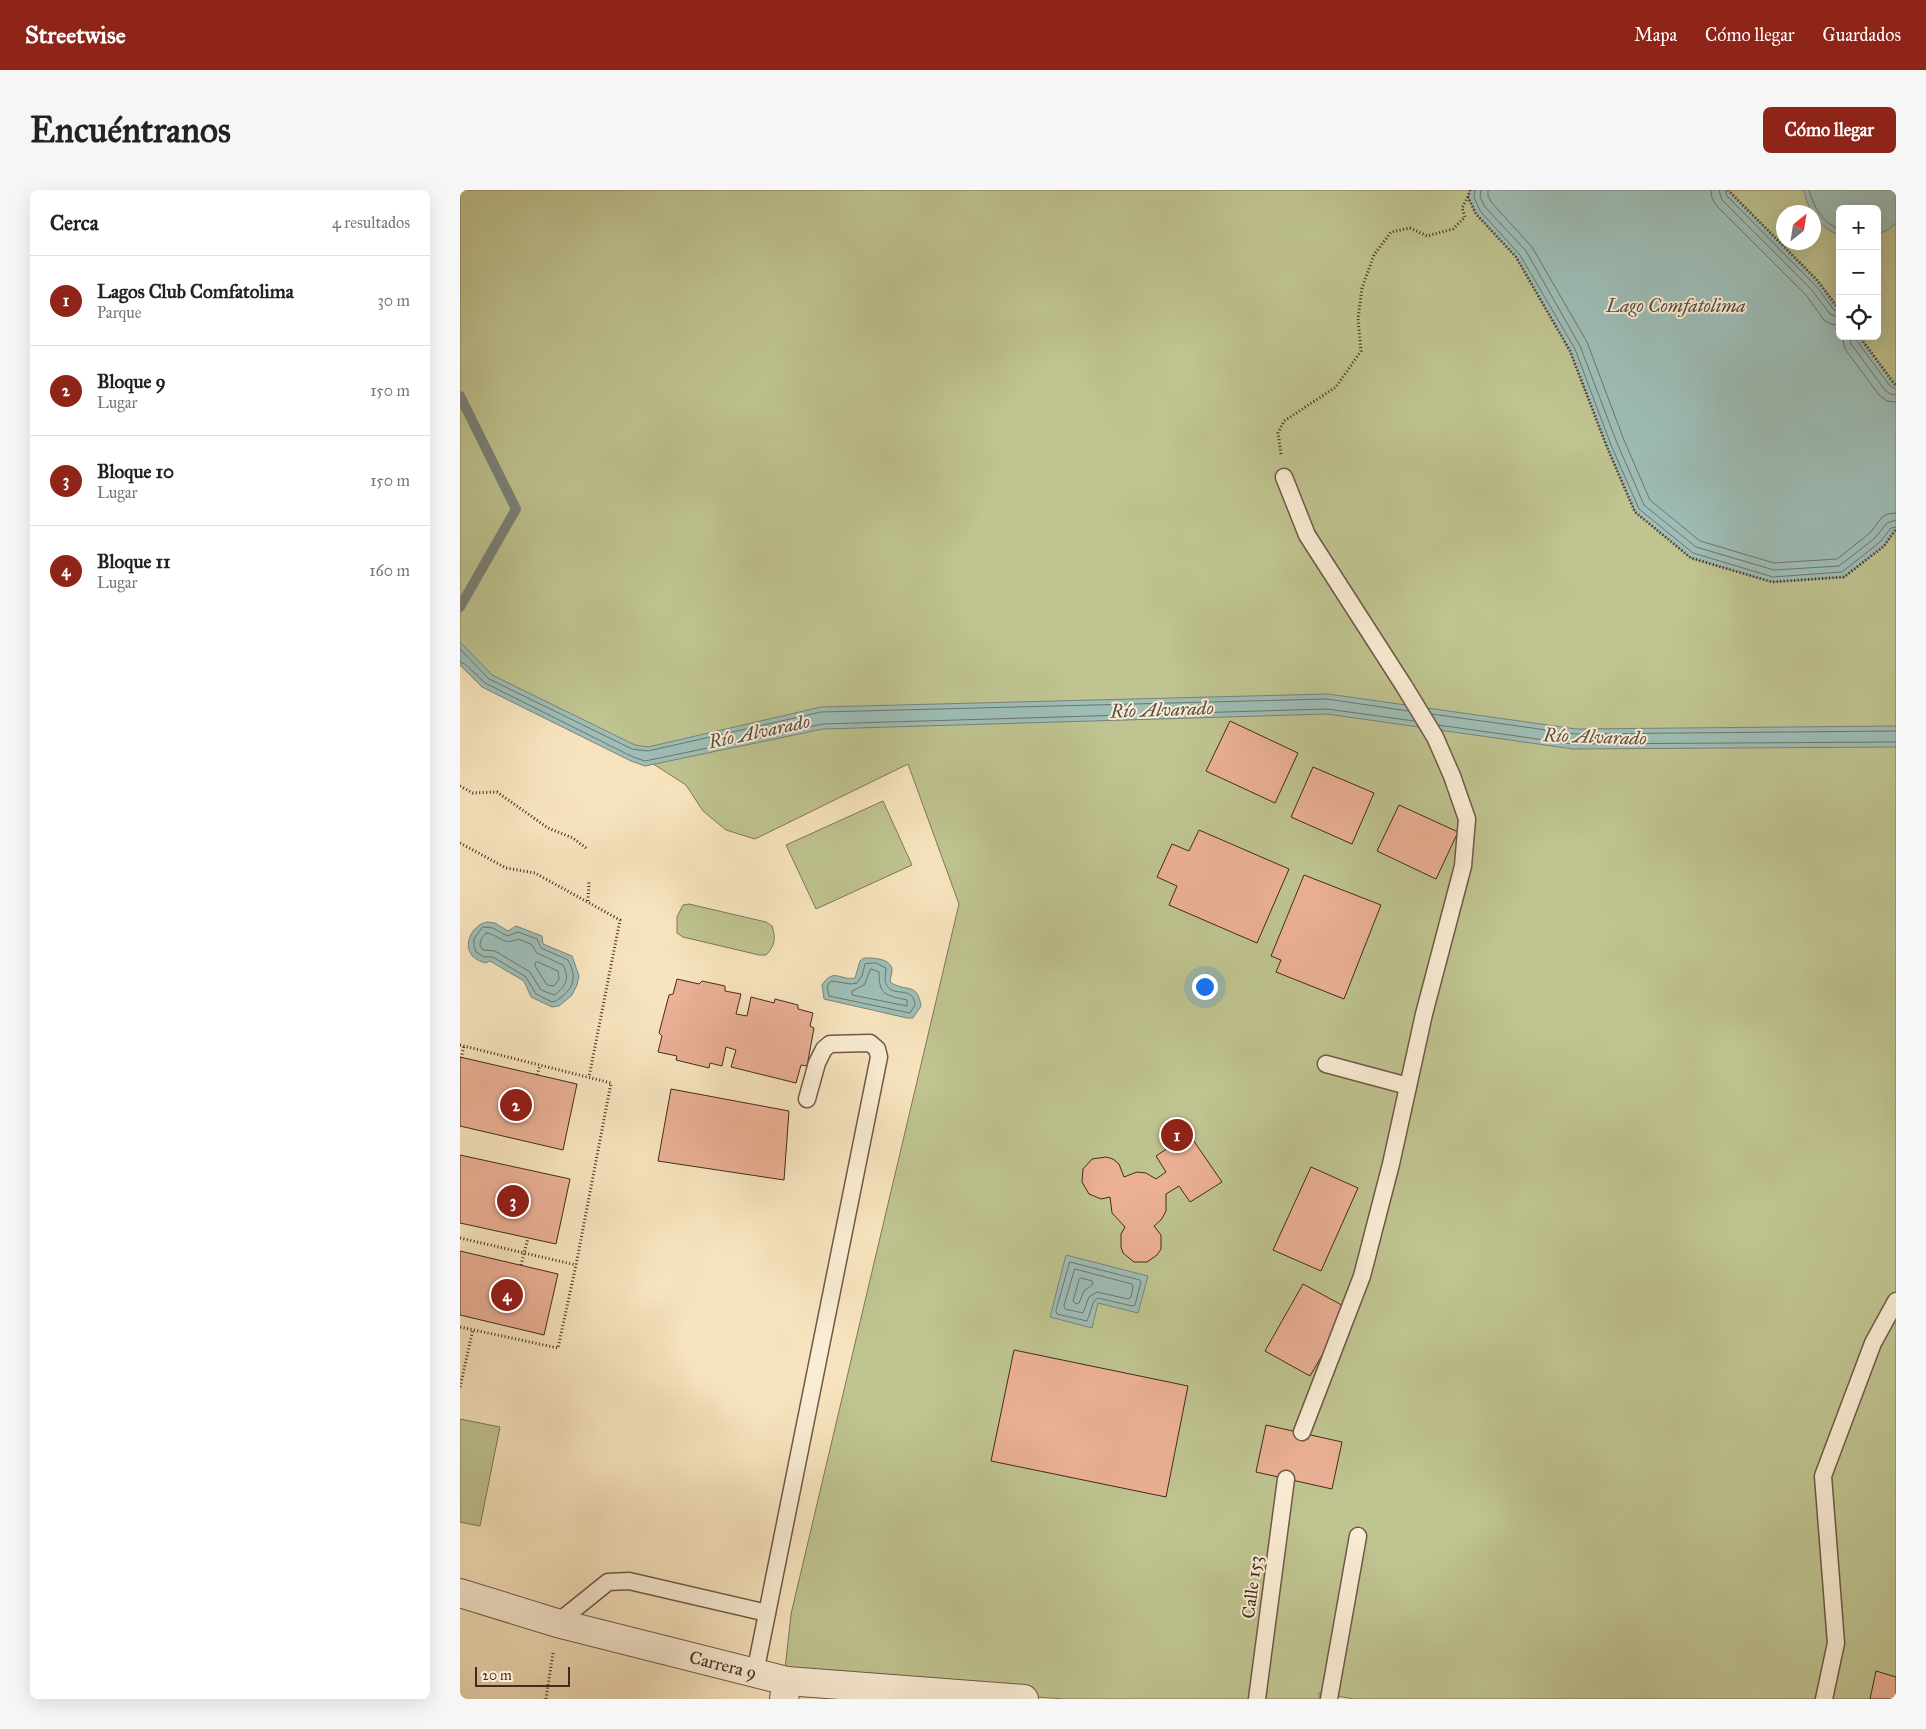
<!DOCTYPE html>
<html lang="es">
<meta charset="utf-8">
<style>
body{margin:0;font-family:"IM FELL Great Primer",serif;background:#f6f6f6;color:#222}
.controls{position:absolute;right:15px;top:15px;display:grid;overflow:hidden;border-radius:8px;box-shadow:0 5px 20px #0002}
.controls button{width:45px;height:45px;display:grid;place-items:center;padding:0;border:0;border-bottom:1px solid #e0e0e0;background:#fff;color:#222;font:25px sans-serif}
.compass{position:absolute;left:1316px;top:15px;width:45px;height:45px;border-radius:50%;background:#fff;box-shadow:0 5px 20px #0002;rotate:30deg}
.scale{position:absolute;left:15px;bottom:12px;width:95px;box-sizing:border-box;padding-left:5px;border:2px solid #43291f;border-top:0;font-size:14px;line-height:18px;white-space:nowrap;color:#43291f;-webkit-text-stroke:4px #faedd5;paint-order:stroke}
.you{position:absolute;left:744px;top:796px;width:18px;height:18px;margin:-12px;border:4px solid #fff;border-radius:50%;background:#1a73e8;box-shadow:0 0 0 8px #1a73e833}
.badge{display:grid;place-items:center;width:32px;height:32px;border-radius:50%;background:#8f2418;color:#fff;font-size:16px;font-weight:700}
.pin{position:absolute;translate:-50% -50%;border:2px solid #fff;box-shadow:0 1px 5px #0006}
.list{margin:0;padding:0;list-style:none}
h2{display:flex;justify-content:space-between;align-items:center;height:65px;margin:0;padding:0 20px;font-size:21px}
h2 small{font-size:16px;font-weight:400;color:#767676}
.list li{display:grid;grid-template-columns:32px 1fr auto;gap:15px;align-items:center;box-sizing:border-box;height:90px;padding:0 20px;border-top:1px solid #e0e0e0}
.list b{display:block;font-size:19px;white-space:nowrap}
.list p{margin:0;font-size:16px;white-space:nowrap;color:#767676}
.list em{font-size:16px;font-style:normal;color:#767676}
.icon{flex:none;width:28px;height:28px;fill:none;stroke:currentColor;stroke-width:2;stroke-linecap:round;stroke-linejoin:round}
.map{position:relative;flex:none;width:1436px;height:1509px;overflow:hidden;border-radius:8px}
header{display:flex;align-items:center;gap:30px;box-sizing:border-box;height:70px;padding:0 25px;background:#8f2418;color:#fff}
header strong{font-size:24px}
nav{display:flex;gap:28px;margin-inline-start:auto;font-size:18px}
.intro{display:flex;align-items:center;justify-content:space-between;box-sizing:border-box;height:120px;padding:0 30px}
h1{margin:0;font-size:35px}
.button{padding:12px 22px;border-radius:8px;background:#8f2418;color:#fff;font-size:18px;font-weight:700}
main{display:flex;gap:30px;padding:0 30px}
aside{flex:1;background:#fff;border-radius:8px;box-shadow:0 5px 20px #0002}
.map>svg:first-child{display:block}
.green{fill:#bfc490;stroke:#817658;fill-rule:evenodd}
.water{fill:#9ebeb7;stroke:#7a827a}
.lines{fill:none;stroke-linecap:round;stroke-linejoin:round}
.shore{stroke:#70746b;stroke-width:1}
.stream{stroke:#7a827a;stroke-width:10}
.building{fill:#ebb095;stroke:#43291f}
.service-casing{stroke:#705847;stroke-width:19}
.minor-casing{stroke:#705847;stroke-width:30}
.tertiary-casing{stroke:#705847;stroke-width:30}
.path{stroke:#43291f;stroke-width:3;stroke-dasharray:1 2.5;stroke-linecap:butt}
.service{stroke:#faedd5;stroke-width:16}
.minor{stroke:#faedd5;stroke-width:28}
.tertiary{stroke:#faedd5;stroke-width:28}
.labels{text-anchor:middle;stroke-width:4;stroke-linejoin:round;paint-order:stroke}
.street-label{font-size:18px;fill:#43291f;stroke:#faedd5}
.water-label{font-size:19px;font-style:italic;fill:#5a4e45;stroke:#faedd5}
</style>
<header>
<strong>Streetwise</strong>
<nav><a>Mapa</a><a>Cómo llegar</a><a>Guardados</a></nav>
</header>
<div class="intro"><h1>Encuéntranos</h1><a class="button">Cómo llegar</a></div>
<main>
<aside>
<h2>Cerca<small>4 resultados</small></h2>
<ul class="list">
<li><span class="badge">1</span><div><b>Lagos Club Comfatolima</b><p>Parque</p></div><em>30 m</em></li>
<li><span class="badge">2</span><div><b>Bloque 9</b><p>Lugar</p></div><em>150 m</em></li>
<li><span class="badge">3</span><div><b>Bloque 10</b><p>Lugar</p></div><em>150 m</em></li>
<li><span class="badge">4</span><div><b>Bloque 11</b><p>Lugar</p></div><em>160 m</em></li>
</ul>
</aside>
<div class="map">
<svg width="1436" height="1509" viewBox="0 0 1436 1509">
<rect width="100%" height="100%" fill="#f7e4be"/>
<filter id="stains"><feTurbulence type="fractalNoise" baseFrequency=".004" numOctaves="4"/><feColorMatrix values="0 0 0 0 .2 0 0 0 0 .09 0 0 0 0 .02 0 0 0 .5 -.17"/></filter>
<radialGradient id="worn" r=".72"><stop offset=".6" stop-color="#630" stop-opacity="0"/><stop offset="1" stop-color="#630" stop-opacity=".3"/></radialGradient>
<!-- green -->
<g class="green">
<path d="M 0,0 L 1436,0 L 1436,1509 L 894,1509 L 859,1503 L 859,1509 L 605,1509 L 324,1489 L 331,1424 L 499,714 L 448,574 L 295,649 L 266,640 L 243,621 L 226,595 L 181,566 L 27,491 L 0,462 ZM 1380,19 L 1417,19 L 1417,146 L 1380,146 ZM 1324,22 L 1354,22 L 1354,52 L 1324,52 Z"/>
<polygon points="423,611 452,675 356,719 326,655"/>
<path d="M 229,714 L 306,732 L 312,736 C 316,748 315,756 306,765 L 299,765 L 223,747 L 217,743 L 217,727 L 223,715 Z"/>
<polygon points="0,1229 40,1237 20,1336 0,1332"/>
</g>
<!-- water -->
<g class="water">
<polygon points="1010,0 1268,0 1360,93 1380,120 1380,146 1399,146 1436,196 1436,339 1424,356 1384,387 1312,392 1231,368 1175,322 1147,257 1110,161 1056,67 1016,24 1008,7"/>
<path d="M 1344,0 L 1436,0 L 1436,33 L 1428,40 L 1417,44 L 1417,19 L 1380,19 L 1380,45 C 1360,39 1347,19 1344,0 Z"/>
<polygon points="0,452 32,485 175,555 188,557 361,517 868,504 1116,539 1436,536 1436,557 1113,559 867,524 363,539 185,576 171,571 22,497 0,475"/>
<path d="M 27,732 L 35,733 L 48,741 L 56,736 L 82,746 L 83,754 L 112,766 L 119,786 L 117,795 L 112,805 L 99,816 L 92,817 L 71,807 L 64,791 L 30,771 L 25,773 C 20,771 14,769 11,764 C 3,752 14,734 27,732 Z"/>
<path d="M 404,768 C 413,768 431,768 432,780 C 432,784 430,788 430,792 C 446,803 457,791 461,816 L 453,828 L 447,828 L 364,809 L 362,795 C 374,777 380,791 395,788 L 400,771 Z"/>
<polygon points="606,1065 688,1086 678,1123 638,1113 632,1138 590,1127"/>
</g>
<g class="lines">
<!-- shore -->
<g class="shore">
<polyline points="1015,0 1014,7 1020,21 1060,65 1115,159 1151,255 1179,319 1233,363 1313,387 1382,382 1420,352 1431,338 1436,337"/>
<polyline points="1021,0 1020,7 1025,17 1066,61 1120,156 1157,253 1184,315 1236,357 1314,380 1379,376 1415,348 1427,333 1436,330"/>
<polyline points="1028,0 1028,6 1032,13 1072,57 1127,152 1164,250 1190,310 1240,351 1314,373 1377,369 1410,343 1422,327 1428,324 1436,323"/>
<polyline points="1251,0 1252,8 1256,15 1346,105 1364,130 1371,134 1380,136"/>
<polyline points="1259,0 1262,10 1352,100 1370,124 1380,128"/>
<polyline points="1265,0 1267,6 1356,96 1374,120 1380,122"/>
<path d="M 1349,0 C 1354,18 1362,32 1380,40"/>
<polyline points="1382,146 1385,159 1419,205 1427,211 1436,212"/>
<polyline points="1389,146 1391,154 1425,200 1430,204 1436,205"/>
<polyline points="1396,146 1397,151 1430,196 1436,199"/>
<polyline points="0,459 29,489 172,559 188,561 361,522 867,509 948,521"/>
<polyline points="0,472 5,474 25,493 173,567 185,571 363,534 867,519 954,531"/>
<polyline points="972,524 1115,544 1436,541"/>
<polyline points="978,535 1113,554 1436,552"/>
<path d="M 23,737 L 33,738 L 47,746 L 58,742 L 77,749 L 81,758 L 108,770 C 118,789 113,800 96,811 L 92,812 L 76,804 L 66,787 L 33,767 L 24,767 L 16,762 L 14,756 L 14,749 Z"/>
<path d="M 27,743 C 41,746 43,756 58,749 L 71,754 L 77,763 L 103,775 C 110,788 106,797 94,805 L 81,800 L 70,782 L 35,761 L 23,760 L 20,756 C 20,751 22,745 27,743 Z"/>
<polygon points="78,772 98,781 99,789 94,796 87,795 75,776 75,773"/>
<path d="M 416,773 L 426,778 C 426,783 424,790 426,794 C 433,809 453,794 455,815 L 450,823 L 369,806 L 367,796 L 371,791 L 391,794 L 397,793 L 402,786 L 405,774 Z"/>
<path d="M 411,779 L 419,782 C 419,806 426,805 447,810 L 447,816 L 392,805 L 392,801 L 404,795 Z"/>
<polygon points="610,1072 680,1090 681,1092 675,1115 672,1116 638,1108 634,1111 627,1131 597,1124 596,1121"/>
<polygon points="615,1079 672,1094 673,1097 671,1107 668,1109 637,1102 629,1107 623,1123 605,1119 604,1116"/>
<polygon points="621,1088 632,1091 633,1094 624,1101 619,1113 616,1114 613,1111 619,1090"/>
</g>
<!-- stream -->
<polyline class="stream" points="0,206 56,319 0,417"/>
</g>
<!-- building -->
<g class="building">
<polygon points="770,531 838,563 815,613 746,581"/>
<polygon points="853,577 914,603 892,654 831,627"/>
<polygon points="939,615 998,642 976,689 917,661"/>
<polygon points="739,640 829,679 797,753 709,715 717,696 697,687 712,654 729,661"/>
<polygon points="844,685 921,715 884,809 816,782 821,770 811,766"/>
<polygon points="217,789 239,794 242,791 265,796 265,801 281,804 276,824 287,826 291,807 314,813 315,809 338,815 338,819 353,823 350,836 354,838 347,876 341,875 336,893 271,877 276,860 266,857 262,876 250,873 249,878 216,870 217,866 198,862 202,846 199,843 209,805 213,804"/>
<polygon points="0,867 117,894 103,960 0,936"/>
<polygon points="211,899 329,921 324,990 198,971"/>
<polygon points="729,944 762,992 730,1012 719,996 706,1004 706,1021 701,1030 694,1036 701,1045 701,1059 697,1065 687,1072 674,1072 663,1063 661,1057 661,1044 665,1037 652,1023 650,1007 641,1009 629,1004 622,992 623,979 632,969 646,967 653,969 659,974 664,987 677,982 686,983 696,989 706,982 696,966"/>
<polygon points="0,965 110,989 96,1054 0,1033"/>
<polygon points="851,977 898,998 861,1081 813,1060"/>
<polygon points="0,1061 98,1084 84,1145 0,1125"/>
<polygon points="843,1094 889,1119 850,1186 805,1161"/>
<polygon points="554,1160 728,1196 706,1307 531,1271"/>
<polygon points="806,1235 882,1252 872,1299 796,1282"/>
<polygon points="1416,1481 1436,1487 1436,1509 1410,1509"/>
</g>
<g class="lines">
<defs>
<g id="service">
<polyline points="824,287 847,345 944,496 975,547 992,586 1007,629 1003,676 964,824 931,974 902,1086 842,1242"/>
<polyline points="866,874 948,896"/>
<polyline points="97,1433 148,1392 169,1391 307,1423"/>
<polyline points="295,1483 419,867 417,859 410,853 370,854 364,859 357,873 347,909"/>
<polyline points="797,1509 826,1289"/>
<polyline points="869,1509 898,1346"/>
<polyline points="1364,1509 1376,1453 1363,1286 1413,1153 1436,1111"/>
</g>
<polyline id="minor" points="324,1509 327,1491"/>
<polyline id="tertiary" points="0,1403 97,1433 327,1491 564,1509"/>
</defs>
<!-- service casing -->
<use href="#service" class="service-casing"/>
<!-- minor casing -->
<use href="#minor" class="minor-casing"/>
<!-- tertiary casing -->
<use href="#tertiary" class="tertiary-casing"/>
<!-- path -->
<g class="path">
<polyline points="1010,0 1008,7 1016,24 1056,67 1110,161 1147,257 1175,322 1231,368 1312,392 1384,387 1424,356 1436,339"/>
<polyline points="1268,0 1356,89 1380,121"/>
<polyline points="1399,146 1436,196"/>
<polyline points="821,264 818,243 824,231 876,197 901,161 898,129 902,98 914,65 931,42 950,38 967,46 993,39 1005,27 1002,18 1008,7"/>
<polyline points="0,596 13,603 37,602 88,638 113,648 126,658"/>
<polyline points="0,653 46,678 75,683 160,730 129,887"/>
<polyline points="128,711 129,692"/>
<polyline points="0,855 151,893 116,1075 98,1158 0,1137"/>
<polyline points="1,868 4,856"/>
<polyline points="77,885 80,875"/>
<polyline points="0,1048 116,1075"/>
<polyline points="61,1075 68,1048"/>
<polyline points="0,1197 13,1139"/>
<polyline points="86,1509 93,1463"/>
</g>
<!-- service -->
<use href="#service" class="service"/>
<!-- minor -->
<use href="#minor" class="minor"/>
<!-- tertiary -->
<use href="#tertiary" class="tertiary"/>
</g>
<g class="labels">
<!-- street labels -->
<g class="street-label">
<text transform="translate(792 1397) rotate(-83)" y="6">Calle 153</text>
<text transform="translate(263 1475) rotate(14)" y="6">Carrera 9</text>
</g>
<!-- water labels -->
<g class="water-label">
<text x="1216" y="122">Lago Comfatolima</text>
<text transform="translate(702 519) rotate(-2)" y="7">Río Alvarado</text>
<text transform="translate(299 541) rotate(-12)" y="7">Río Alvarado</text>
<text transform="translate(1135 546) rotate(2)" y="7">Río Alvarado</text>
</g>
</g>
<rect width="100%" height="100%" filter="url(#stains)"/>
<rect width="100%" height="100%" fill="url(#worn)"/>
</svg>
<div class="controls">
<button>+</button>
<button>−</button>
<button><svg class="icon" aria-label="locate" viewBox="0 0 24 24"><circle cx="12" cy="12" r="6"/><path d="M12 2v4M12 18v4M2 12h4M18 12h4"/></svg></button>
</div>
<svg class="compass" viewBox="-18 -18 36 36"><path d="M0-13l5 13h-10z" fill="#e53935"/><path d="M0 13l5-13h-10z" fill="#767676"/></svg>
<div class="scale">20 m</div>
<div class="you"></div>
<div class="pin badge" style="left:717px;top:945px">1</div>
<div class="pin badge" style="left:56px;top:915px">2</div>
<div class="pin badge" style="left:53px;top:1011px">3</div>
<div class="pin badge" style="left:47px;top:1105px">4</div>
</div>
</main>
